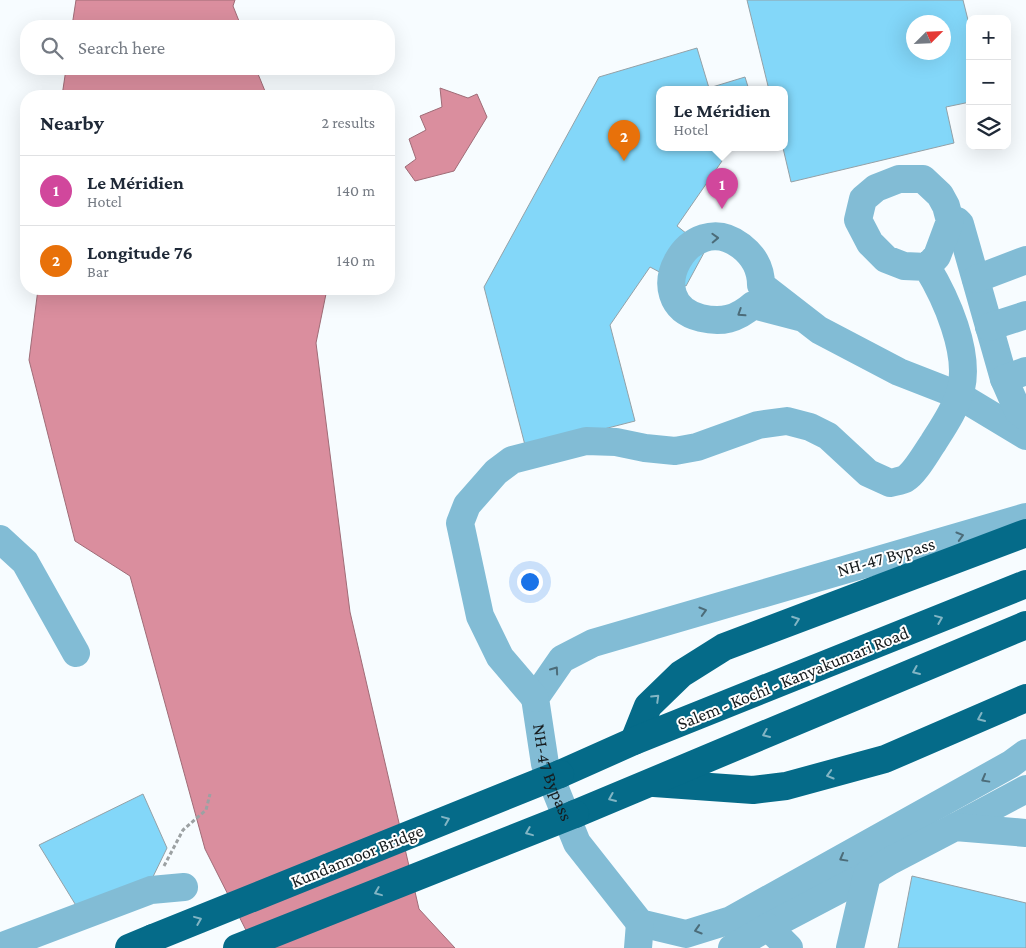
<!DOCTYPE html>
<meta charset="utf-8">
<style>
body{margin:0;font-family:"Crimson Pro",serif;background:#f2f2f3;color:#1f2937}
.controls{position:absolute;right:15px;top:15px;display:grid;overflow:hidden;border-radius:10px;box-shadow:0 5px 20px #0002}
.controls button{width:45px;height:45px;display:grid;place-items:center;padding:0;border:0;border-bottom:1px solid #e0e1e3;background:#fff;color:#1f2937;font:25px sans-serif}
.compass{position:absolute;left:906px;top:15px;width:45px;height:45px;border-radius:50%;background:#fff;box-shadow:0 5px 20px #0002;rotate:66deg}
.you{position:absolute;left:529px;top:581px;width:18px;height:18px;margin:-12px;border:4px solid #fff;border-radius:50%;background:#1a73e8;box-shadow:0 0 0 8px #1a73e833}
.badge{display:grid;place-items:center;width:32px;height:32px;border-radius:50%;background:#b12154;color:#fff;font-size:16px;font-weight:700}
.pin{position:absolute;translate:-50% -41px;filter:drop-shadow(0 1px 2px #0008)}
.pin::after{content:'';position:absolute;top:26px;width:18px;height:15px;background:inherit;clip-path:polygon(0 0,100% 0,50% 100%)}
.popup{position:absolute;left:656px;top:86px;width:132px;height:65px;box-sizing:border-box;display:grid;place-content:center;border-radius:10px;background:#fff;filter:drop-shadow(0 1px 4px #0005);font-size:16px;white-space:nowrap;color:#747a83}
.popup b{font-size:19px;color:#1f2937}
.popup::after{content:'';position:absolute;left:50%;top:100%;margin-left:-10px;border:10px solid transparent;border-top-color:#fff}
.list{margin:0;padding:0;list-style:none}
h2{display:flex;justify-content:space-between;align-items:center;height:65px;margin:0;padding:0 20px;font-size:21px}
h2 small{font-size:16px;font-weight:400;color:#747a83}
.list li{display:grid;grid-template-columns:32px 1fr auto;gap:15px;align-items:center;box-sizing:border-box;height:70px;padding:0 20px;border-top:1px solid #e0e1e3}
.list b{display:block;font-size:19px;white-space:nowrap}
.list p{margin:0;font-size:16px;white-space:nowrap;color:#747a83}
.list em{font-size:16px;font-style:normal;color:#747a83}
.icon{flex:none;width:28px;height:28px;fill:none;stroke:currentColor;stroke-width:2;stroke-linecap:round;stroke-linejoin:round}
.map{position:relative;flex:none;width:1026px;height:948px;overflow:hidden}
.search{position:absolute;background:#fff;box-shadow:0 5px 20px #0002;left:20px;top:20px;width:375px;height:55px;display:flex;align-items:center;gap:12px;box-sizing:border-box;padding:0 18px;border-radius:20px;color:#747a83;font-size:19px}
.panel{position:absolute;background:#fff;box-shadow:0 5px 20px #0002;left:20px;top:90px;width:375px;height:205px;border-radius:20px}
.map>svg:first-child{display:block}
.water{fill:#da8e9e;stroke:#9f6c77}
.building{fill:#83d7f9;stroke:#94a1a7;fill-rule:evenodd}
.lines{fill:none;stroke-linecap:round;stroke-linejoin:round}
.path{stroke:#9ca1a3;stroke-width:3;stroke-dasharray:4 2.5;stroke-linecap:butt}
.minor{stroke:#82bcd5;stroke-width:28}
.highway{stroke:#056b89;stroke-width:28}
.highway-bridge{stroke:#056b89;stroke-width:28}
.oneway{stroke:#4c6c79}
.oneway2{stroke:#82b5c4}
.labels{text-anchor:middle;stroke-width:4;stroke-linejoin:round;paint-order:stroke}
.street-label{font-size:18px;fill:#161b1d;stroke:#fff}
</style>
<div class="map">
<svg width="1026" height="948" viewBox="0 0 1026 948">
<rect width="100%" height="100%" fill="#f7fcff"/>
<!-- water -->
<g class="water">
<polygon points="76,0 235,0 233,6 241,26 72,26"/>
<polygon points="66,69 256,69 267,96 62,96"/>
<polygon points="440,88 468,98 477,94 487,117 454,171 415,181 405,167 416,159 409,139 426,130 420,116 442,107"/>
<polygon points="38,289 327,289 316,343 350,612 419,909 455,948 255,948 205,849 130,576 75,541 29,360"/>
</g>
<!-- building -->
<g class="building">
<path d="M 747,0 L 963,0 L 970,28 L 970,102 L 946,107 L 954,143 L 791,182 L 783,148 L 784,148 L 784,90 L 769,90 ZM 914,22 L 944,22 L 944,52 L 914,52 Z"/>
<polygon points="697,48 709,88 745,77 749,90 660,90 660,148 718,148 722,161 677,226 706,249 686,286 650,267 610,325 635,421 526,449 484,287 599,77"/>
<polygon points="143,794 167,848 147,889 80,912 39,845"/>
<polygon points="912,876 1026,903 1026,948 898,948"/>
</g>
<g class="lines">
<!-- path -->
<polyline class="path" points="164,866 183,830 206,810 210,794"/>
<!-- minor -->
<g class="minor">
<polyline points="950,221 957,221 960,224 1004,379"/>
<polyline points="976,279 1026,260"/>
<path d="M 803,318 L 753,305 C 737,319 722,323 701,318 C 637,302 689,206 741,246 C 754,256 761,269 761,285 L 819,330 L 899,372 L 958,395 L 1026,436"/>
<polyline points="989,327 1026,315"/>
<polyline points="1026,371 1004,379 1018,411 1026,417"/>
<path id="s1" d="M 1026,517 L 593,643 L 562,659 L 535,698 L 545,764 L 577,843 L 640,923 L 686,934 L 731,920 L 1011,764 L 1026,753"/>
<polyline points="0,539 25,562 76,653"/>
<path d="M 535,698 L 500,657 L 480,616 L 460,523 L 467,505 L 496,472 L 512,460 L 586,441 L 616,442 L 645,448 L 675,451 L 697,447 L 758,425 L 787,421 L 810,427 L 828,436 L 868,473 L 890,483 C 895,482 900,481 905,479 C 915,473 926,453 933,443 C 943,427 956,408 961,389 C 970,352 946,298 927,267 L 904,266 L 886,259 L 870,243 L 858,220 L 863,199 L 876,188 L 899,179 L 923,179 L 940,195 L 946,206 L 950,221 L 937,256 L 927,267"/>
<polyline points="955,827 1026,789"/>
<polyline points="768,927 867,875"/>
<polyline points="0,947 151,890 184,887"/>
<polyline points="638,948 640,923"/>
<polyline points="732,948 768,927 789,948"/>
<polyline points="850,948 867,875 890,861 955,827 1026,833"/>
</g>
<!-- highway -->
<g class="highway">
<polyline points="634,741 648,706 681,674 724,647 1026,533"/>
<polyline points="560,774 634,741 1026,584"/>
<polyline points="654,783 753,790 786,786 885,759 1026,698"/>
<polyline points="575,814 1026,625"/>
<polyline points="129,948 153,938"/>
</g>
<!-- highway-bridge -->
<g class="highway-bridge">
<polyline points="153,938 560,774"/>
<polyline points="237,948 575,814"/>
</g>
</g>
<!-- one-way arrows -->
<defs><path id="oneway-chevron" d="M-2-3.5L2.5 0L-2 3.5" fill="none" stroke-width="1.6" stroke-linecap="round" stroke-linejoin="round" transform="scale(1.25)"/></defs>
<g class="oneway">
<use href="#oneway-chevron" transform="translate(715 238) rotate(-2)"/>
<use href="#oneway-chevron" transform="translate(741 313) rotate(147)"/>
<use href="#oneway-chevron" transform="translate(960 536) rotate(-16)"/>
<use href="#oneway-chevron" transform="translate(703 611) rotate(-16)"/>
<use href="#oneway-chevron" transform="translate(555 670) rotate(-55)"/>
<use href="#oneway-chevron" transform="translate(985 779) rotate(151)"/>
<use href="#oneway-chevron" transform="translate(843 858) rotate(151)"/>
<use href="#oneway-chevron" transform="translate(698 930) rotate(163)"/>
</g>
<g class="oneway2">
<use href="#oneway-chevron" transform="translate(939 619) rotate(-22)"/>
<use href="#oneway-chevron" transform="translate(796 620) rotate(-20)"/>
<use href="#oneway-chevron" transform="translate(916 671) rotate(157)"/>
<use href="#oneway-chevron" transform="translate(656 698) rotate(-44)"/>
<use href="#oneway-chevron" transform="translate(981 718) rotate(156)"/>
<use href="#oneway-chevron" transform="translate(766 734) rotate(157)"/>
<use href="#oneway-chevron" transform="translate(830 775) rotate(164)"/>
<use href="#oneway-chevron" transform="translate(612 798) rotate(157)"/>
<use href="#oneway-chevron" transform="translate(446 820) rotate(-22)"/>
<use href="#oneway-chevron" transform="translate(529 832) rotate(158)"/>
<use href="#oneway-chevron" transform="translate(378 892) rotate(158)"/>
<use href="#oneway-chevron" transform="translate(198 920) rotate(-22)"/>
</g>
<g class="labels">
<!-- street labels -->
<g class="street-label">
<text transform="translate(886 557) rotate(-16)" y="6">NH-47 Bypass</text>
<text transform="translate(793 678) rotate(-22)" y="6">Salem - Kochi - Kanyakumari Road</text>
<text dy="6" stroke="none"><textPath href="#s1" startOffset="610">NH-47 Bypass</textPath></text>
<text transform="translate(357 856) rotate(-22)" y="6">Kundannoor Bridge</text>
</g>
</g>
</svg>
<div class="controls">
<button>+</button>
<button>−</button>
<button><svg class="icon" aria-label="layers" viewBox="0 0 24 24"><path d="M12 4l9 5-9 5-9-5zM3 14l9 5 9-5"/></svg></button>
</div>
<svg class="compass" viewBox="-18 -18 36 36"><path d="M0-13l5 13h-10z" fill="#e53935"/><path d="M0 13l5-13h-10z" fill="#747a83"/></svg>
<div class="you"></div>
<div class="pin badge" style="left:722px;top:209px;background:#d1479c">1</div>
<div class="popup"><b>Le Méridien</b>Hotel</div>
<div class="pin badge" style="left:624px;top:161px;background:#e8710a">2</div>
<div class="search"><svg class="icon" aria-label="search" viewBox="0 0 24 24"><circle cx="10" cy="10" r="6"/><path d="M15 15l6 6"/></svg>Search here</div>
<section class="panel">
<h2>Nearby<small>2 results</small></h2>
<ul class="list">
<li><span class="badge" style="background:#d1479c">1</span><div><b>Le Méridien</b><p>Hotel</p></div><em>140 m</em></li>
<li><span class="badge" style="background:#e8710a">2</span><div><b>Longitude 76</b><p>Bar</p></div><em>140 m</em></li>
</ul>
</section>
</div>
